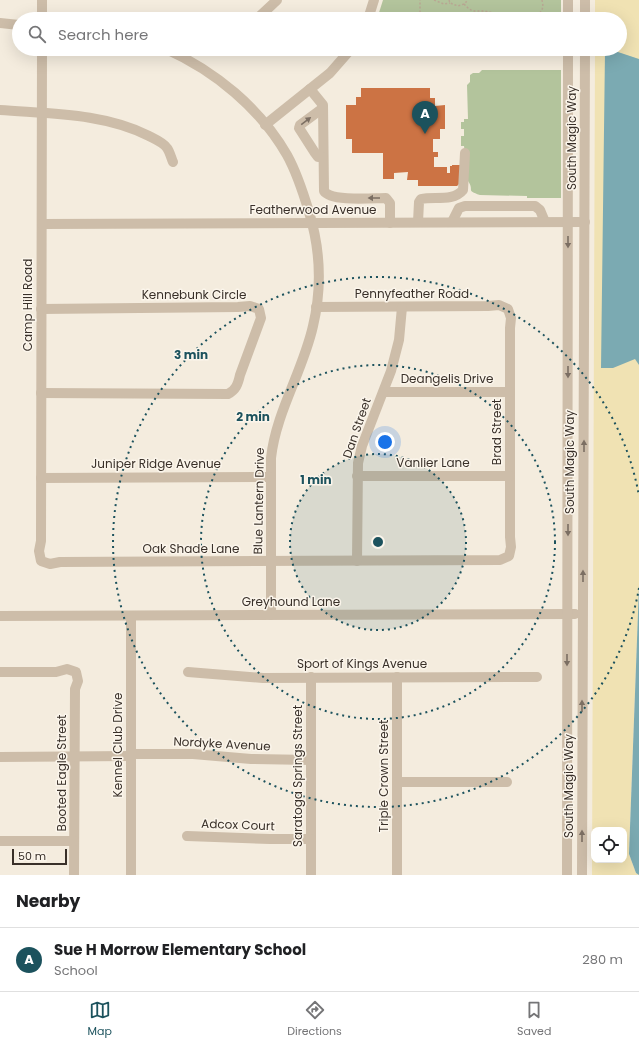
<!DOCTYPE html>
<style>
body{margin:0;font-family:Poppins,sans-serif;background:#f2f2f2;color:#202124}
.controls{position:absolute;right:12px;bottom:12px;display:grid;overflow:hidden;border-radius:8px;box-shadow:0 4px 16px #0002}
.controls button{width:36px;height:36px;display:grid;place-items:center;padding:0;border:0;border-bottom:1px solid #e0e0e0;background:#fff;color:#202124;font:20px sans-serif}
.scale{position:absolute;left:12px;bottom:10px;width:55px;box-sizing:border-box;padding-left:4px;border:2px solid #393029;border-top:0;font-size:11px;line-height:14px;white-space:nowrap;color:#393029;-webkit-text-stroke:3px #fbf5eb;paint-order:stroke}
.you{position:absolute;left:385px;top:442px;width:14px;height:14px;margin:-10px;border:3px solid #fff;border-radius:50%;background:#1a73e8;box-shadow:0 0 0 6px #1a73e833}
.badge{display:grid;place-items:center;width:26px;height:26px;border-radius:50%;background:#1c525d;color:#fff;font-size:13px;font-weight:700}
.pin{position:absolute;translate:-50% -33px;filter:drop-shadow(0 1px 2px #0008)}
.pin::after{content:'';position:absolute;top:21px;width:14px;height:12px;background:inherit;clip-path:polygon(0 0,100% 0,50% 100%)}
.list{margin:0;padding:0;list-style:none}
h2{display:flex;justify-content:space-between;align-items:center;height:52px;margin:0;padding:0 16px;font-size:17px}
h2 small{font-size:13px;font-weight:400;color:#757577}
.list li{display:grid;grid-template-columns:26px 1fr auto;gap:12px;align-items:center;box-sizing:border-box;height:64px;padding:0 16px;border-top:1px solid #e0e0e0}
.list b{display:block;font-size:15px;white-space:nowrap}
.list p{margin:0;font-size:13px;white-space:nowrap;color:#757577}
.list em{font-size:13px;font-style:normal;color:#757577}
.icon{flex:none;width:22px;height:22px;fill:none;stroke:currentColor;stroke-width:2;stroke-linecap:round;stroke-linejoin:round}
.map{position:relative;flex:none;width:639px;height:875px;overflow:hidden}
.search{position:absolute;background:#fff;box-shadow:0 4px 16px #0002;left:12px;right:12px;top:12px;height:44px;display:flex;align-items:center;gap:10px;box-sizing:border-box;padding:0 14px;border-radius:22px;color:#757577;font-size:15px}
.sheet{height:116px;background:#fff}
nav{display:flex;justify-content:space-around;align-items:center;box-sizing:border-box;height:56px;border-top:1px solid #e0e0e0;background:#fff;font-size:11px;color:#757577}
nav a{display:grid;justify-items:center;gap:2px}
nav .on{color:#1c525d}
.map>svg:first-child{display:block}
.green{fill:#b3c49c}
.sand{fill:#f0e2b3;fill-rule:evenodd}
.water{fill:#7baab2}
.building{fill:#cc7344}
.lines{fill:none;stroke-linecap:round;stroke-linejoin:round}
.path{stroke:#b9a793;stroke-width:1.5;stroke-dasharray:2 2;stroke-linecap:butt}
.minor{stroke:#cdbda9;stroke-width:10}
.oneway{fill:#7c6f63}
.ring{fill:none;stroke:#1c525d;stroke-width:2;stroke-dasharray:2 4}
.labels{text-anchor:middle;stroke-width:3;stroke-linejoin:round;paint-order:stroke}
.street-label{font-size:12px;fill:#393029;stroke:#fbf5eb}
.centre{fill:#1c525d;stroke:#fbf5eb;stroke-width:2}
.ring-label{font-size:12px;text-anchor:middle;font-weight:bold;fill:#1c525d;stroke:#fbf5eb;stroke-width:3;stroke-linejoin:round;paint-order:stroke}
</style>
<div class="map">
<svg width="639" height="875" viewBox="0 0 639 875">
<rect width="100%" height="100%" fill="#f4ecde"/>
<!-- green -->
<g class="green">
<polygon points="383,0 561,0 561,19 377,19"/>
<path d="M 482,70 L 561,70 L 561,198 L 527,198 L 527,196 L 480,195 C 465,190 475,191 468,181 L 464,146 L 461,146 L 461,136 L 464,136 L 464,129 L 461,129 L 461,122 L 464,122 L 464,119 L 468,119 L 467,85 L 470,82 L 470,75 L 473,73 L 479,73 Z"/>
</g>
<!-- sand -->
<path class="sand" d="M 595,0 L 639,0 L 639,205 L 635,358 L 639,365 L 639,586 L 629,854 L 636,873 L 639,875 L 592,875 L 595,49 L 620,49 L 620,19 L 595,19 ZM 594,830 L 624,830 L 624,860 L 594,860 Z"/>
<!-- water -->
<g class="water">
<polygon points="605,51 618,52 639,59 639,365 635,359 613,368 601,368"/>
<polygon points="639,586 639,875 636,873 629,854"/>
</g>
<!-- building -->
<polygon class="building" points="361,88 430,88 430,98 435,98 435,106 445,105 445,129 440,129 440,139 433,139 433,152 438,152 438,157 434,157 434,167 447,167 447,173 450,173 450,166 452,166 452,165 460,165 460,183 457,186 418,186 418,180 407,180 408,172 394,173 394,179 383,179 383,153 352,153 352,139 346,139 346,105 356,105 356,97 361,97"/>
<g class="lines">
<!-- path -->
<g class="path">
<polyline points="434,0 444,4 450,3"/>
<polyline points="449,0 450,3 458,6 464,4 468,0"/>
<polyline points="464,4 469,9 473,11 484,11 494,13 512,14 529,17 538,15 542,10 543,6 542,0"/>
<polyline points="378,18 416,17 420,12 420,0"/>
</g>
<!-- minor -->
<g class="minor">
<polyline points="585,0 585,19"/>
<polyline points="260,16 277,0"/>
<polyline points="42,19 42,0"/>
<polyline points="368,19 374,0"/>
<polyline points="568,19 568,0"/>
<polyline points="0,23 19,25"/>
<polyline points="42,49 41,541 39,551 41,561 50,564 60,562 500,560 509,556 511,547 510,537 510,328 511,318 508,309 499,305 488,306 316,307"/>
<path d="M 166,49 C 215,71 260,108 287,155 C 297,173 303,192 309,212 C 320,248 322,288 313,326 C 303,371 276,412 271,458 L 271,615"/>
<path d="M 310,89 L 323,105 L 324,191 C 331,202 373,198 386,198 L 390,203 L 390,223"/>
<polyline points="323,108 300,125 299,128 315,153 318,157 323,157"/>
<path d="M 0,110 C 50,114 104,113 149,136 C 155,139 164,143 167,148 C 170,152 171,158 173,162"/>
<polyline points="265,125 330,73 351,49"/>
<path d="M 418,222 L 419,202 L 421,199 C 434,196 453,202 463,190 L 465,153"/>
<polyline points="452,222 459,208 465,206 535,206 540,210 545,222"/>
<polyline points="42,224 585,222"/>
<polyline points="384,392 510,392"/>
<path d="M 41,393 L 228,394 C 236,390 238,384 240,375 L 261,318 L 259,309 L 250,306 L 238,307 L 41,309"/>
<polyline points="357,476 510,476"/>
<polyline points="41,478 270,477"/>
<polyline points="357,561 358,463 362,446 391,371 399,340 402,307"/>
<polyline points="0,616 575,614"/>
<polyline points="0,672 56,672 67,669 76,672 78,681 75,689 74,875"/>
<polyline points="188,672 263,678 537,677"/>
<polyline points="311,677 311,875"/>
<polyline points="397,677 397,875"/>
<polyline points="131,754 193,754 251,759 311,760"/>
<polyline points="0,757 131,756"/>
<polyline points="397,782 507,782"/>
<polyline points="187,836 270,839 311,839"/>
<polyline points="0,841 74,841"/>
<polyline points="131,875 131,616"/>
<polyline points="567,875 568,49"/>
<polyline points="582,875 585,49"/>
</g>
</g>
<!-- one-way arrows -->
<defs><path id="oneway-solid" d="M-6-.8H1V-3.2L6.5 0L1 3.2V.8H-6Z"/></defs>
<g class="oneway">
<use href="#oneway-solid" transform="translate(306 121) rotate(-37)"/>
<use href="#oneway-solid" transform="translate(374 198) rotate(180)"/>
<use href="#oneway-solid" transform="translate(568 242) rotate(90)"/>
<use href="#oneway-solid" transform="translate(568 372) rotate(90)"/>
<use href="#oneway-solid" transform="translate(584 446) rotate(-90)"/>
<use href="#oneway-solid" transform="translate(568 530) rotate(90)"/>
<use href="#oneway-solid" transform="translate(583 576) rotate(-90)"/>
<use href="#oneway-solid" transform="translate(567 660) rotate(90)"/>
<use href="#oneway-solid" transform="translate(582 706) rotate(-90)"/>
<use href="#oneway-solid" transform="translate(582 836) rotate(-90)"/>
</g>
<!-- distance rings -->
<circle cx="378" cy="542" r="88" fill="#1c525d" fill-opacity=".12"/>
<g class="ring">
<circle cx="378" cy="542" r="88"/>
<circle cx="378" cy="542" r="177"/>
<path d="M639 588A265 265 0 1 1 639 496"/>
</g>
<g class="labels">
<!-- street labels -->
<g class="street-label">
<text transform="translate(572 138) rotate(-90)" y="4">South Magic Way</text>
<text x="313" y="214">Featherwood Avenue</text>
<text x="412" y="298">Pennyfeather Road</text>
<text x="194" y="299">Kennebunk Circle</text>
<text transform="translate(28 305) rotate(-90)" y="4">Camp Hill Road</text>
<text x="447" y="383">Deangelis Drive</text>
<text transform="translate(357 428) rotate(-71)" y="4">Dan Street</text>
<text transform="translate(497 432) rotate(-90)" y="4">Brad Street</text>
<text transform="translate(570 462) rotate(-90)" y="4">South Magic Way</text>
<text x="433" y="467">Vanlier Lane</text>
<text x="156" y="468">Juniper Ridge Avenue</text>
<text transform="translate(259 501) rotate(-89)" y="4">Blue Lantern Drive</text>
<text x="191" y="553">Oak Shade Lane</text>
<text x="291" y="606">Greyhound Lane</text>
<text x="362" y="668">Sport of Kings Avenue</text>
<text transform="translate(222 744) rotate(3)" y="4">Nordyke Avenue</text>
<text transform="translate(118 745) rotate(-90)" y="4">Kennel Club Drive</text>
<text transform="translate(62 773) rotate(-90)" y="4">Booted Eagle Street</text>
<text transform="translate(298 776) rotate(-90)" y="4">Saratoga Springs Street</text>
<text transform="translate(384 776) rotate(-90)" y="4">Triple Crown Street</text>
<text transform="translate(569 786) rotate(-90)" y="4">South Magic Way</text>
<text transform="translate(238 825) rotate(2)" y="4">Adcox Court</text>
</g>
</g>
<circle cx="378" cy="542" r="6" class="centre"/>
<g class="ring-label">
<text x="191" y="359">3 min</text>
<text x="253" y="421">2 min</text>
<text x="316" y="484">1 min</text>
</g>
</svg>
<div class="controls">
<button><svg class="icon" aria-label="locate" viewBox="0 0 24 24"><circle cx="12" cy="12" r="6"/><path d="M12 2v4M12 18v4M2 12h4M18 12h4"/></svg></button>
</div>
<div class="scale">50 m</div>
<div class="you"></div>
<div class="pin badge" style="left:425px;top:134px">A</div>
<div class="search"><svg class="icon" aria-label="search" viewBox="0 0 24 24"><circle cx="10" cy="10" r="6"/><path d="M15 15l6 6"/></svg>Search here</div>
</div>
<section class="sheet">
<h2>Nearby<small></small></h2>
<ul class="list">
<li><span class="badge">A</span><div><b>Sue H Morrow Elementary School</b><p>School</p></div><em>280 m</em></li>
</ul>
</section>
<nav>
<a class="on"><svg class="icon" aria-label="map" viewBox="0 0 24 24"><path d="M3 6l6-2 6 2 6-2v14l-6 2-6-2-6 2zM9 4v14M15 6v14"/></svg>Map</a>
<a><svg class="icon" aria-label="directions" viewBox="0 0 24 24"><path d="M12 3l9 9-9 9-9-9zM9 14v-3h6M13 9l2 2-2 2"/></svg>Directions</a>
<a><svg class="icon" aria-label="saved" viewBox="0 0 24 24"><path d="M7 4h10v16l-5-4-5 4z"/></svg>Saved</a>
</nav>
